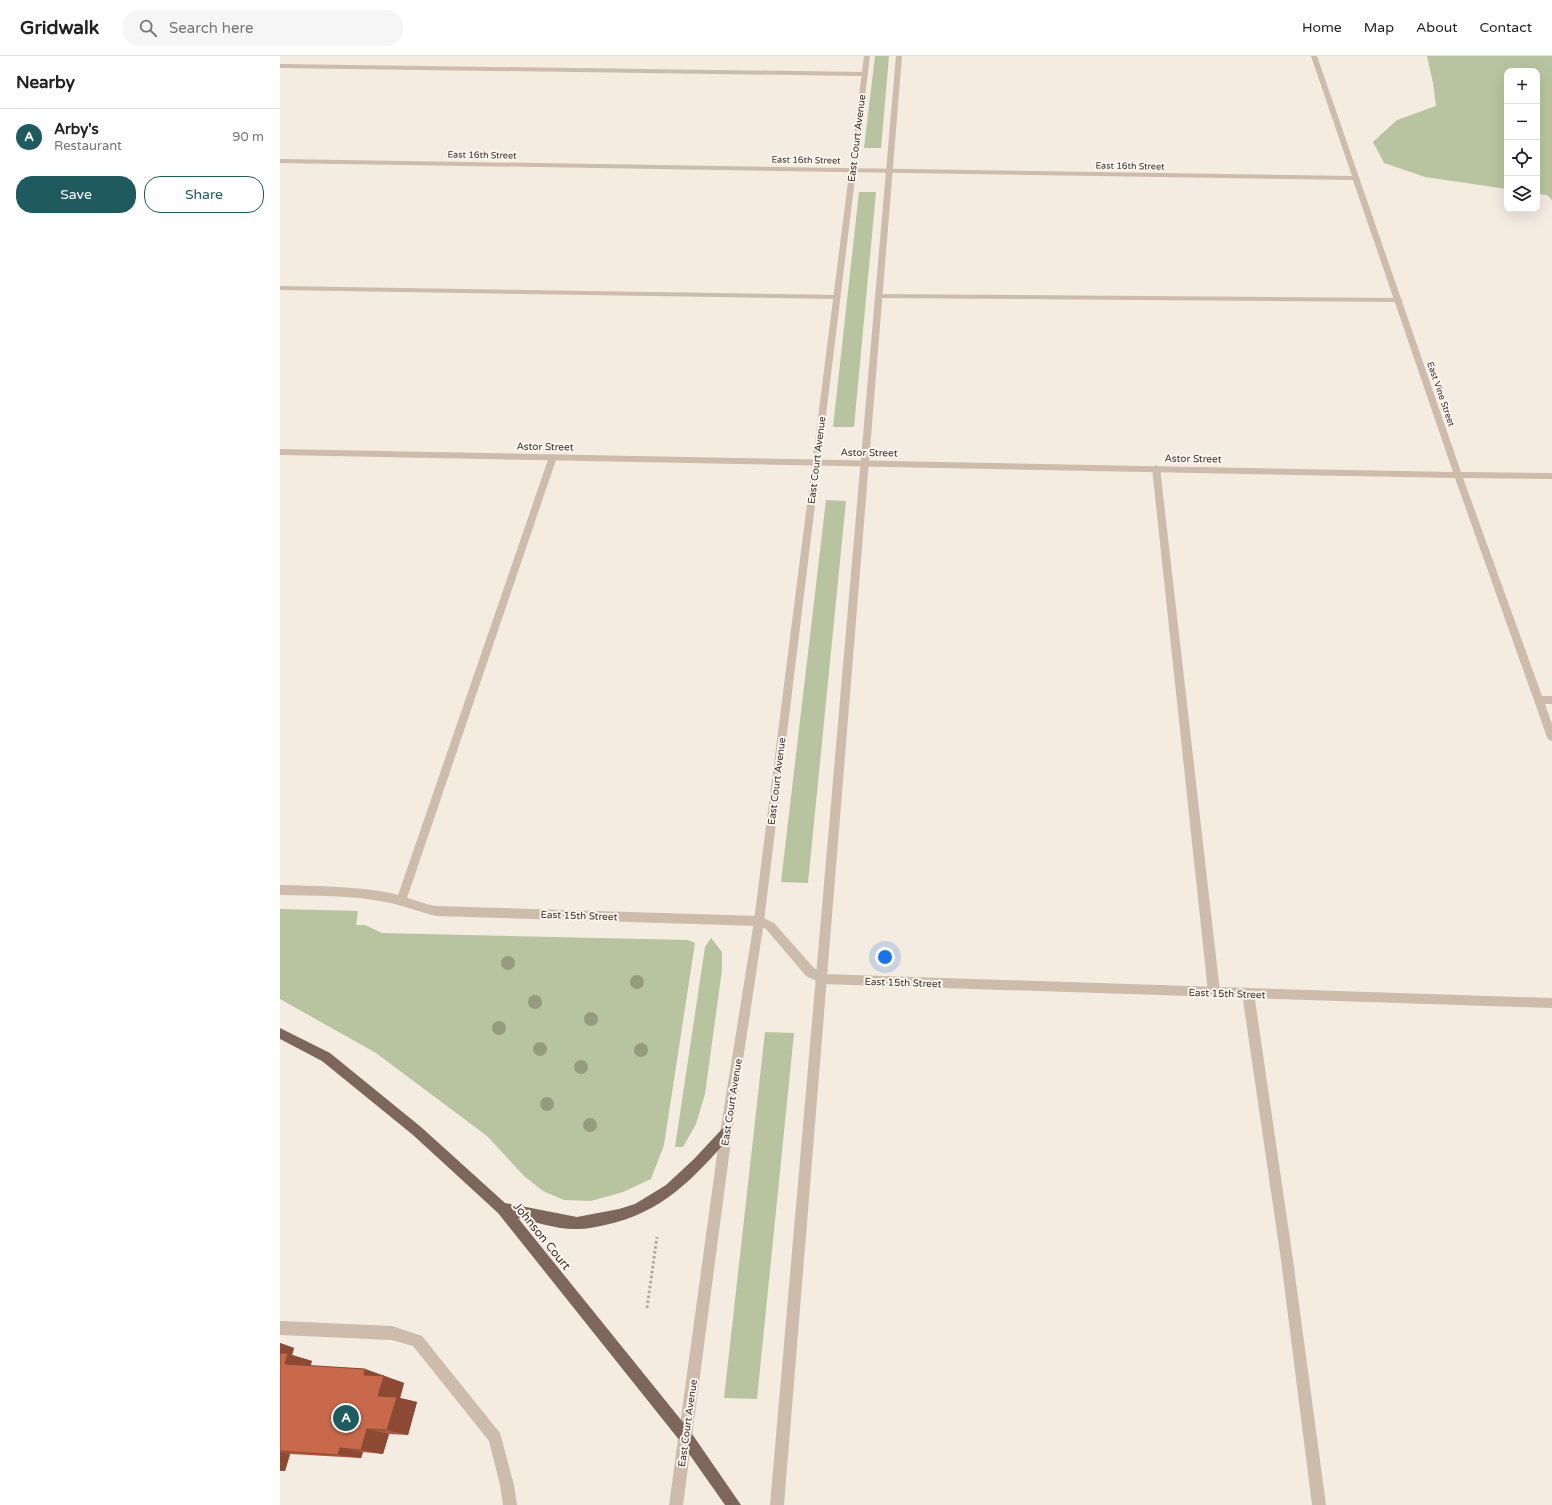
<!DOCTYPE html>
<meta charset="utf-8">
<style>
body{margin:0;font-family:"Varela Round",sans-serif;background:#f6f6f6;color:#222}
.controls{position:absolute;right:12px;top:12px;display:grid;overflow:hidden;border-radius:8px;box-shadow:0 4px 16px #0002}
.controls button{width:36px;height:36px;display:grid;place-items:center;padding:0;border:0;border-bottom:1px solid #e0e0e0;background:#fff;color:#222;font:20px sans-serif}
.you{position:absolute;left:605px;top:901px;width:14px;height:14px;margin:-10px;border:3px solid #fff;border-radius:50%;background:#1a73e8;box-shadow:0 0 0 6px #1a73e833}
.badge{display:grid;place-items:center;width:26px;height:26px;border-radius:50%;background:#1f5a5e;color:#fff;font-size:13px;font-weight:700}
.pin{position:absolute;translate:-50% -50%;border:2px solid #fff;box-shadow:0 1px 4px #0006}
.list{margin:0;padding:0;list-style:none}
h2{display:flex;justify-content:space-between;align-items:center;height:52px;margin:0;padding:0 16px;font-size:17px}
h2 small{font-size:13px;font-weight:400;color:#767676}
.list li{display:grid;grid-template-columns:26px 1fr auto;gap:12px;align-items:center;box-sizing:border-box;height:56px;padding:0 16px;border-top:1px solid #e0e0e0}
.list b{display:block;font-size:15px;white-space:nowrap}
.list p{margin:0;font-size:13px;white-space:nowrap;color:#767676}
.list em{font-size:13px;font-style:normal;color:#767676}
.actions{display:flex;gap:8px;padding:12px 16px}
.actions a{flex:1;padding:9px 0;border:1px solid #1f5a5e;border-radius:16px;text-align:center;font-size:14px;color:#1f5a5e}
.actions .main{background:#1f5a5e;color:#fff}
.icon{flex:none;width:22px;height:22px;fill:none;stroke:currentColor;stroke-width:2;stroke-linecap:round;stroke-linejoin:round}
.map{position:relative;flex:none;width:1272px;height:1449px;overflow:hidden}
header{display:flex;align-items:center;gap:24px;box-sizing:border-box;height:56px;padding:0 20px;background:#fff;border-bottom:1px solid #e0e0e0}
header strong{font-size:19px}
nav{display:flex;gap:22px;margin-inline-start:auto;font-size:14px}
.search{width:280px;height:36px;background:#f6f6f6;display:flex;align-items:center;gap:10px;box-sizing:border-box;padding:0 14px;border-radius:16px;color:#767676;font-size:15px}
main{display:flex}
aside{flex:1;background:#fff}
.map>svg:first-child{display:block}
.green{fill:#b8c4a0}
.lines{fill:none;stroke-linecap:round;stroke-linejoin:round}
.path{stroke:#b9a596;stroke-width:3;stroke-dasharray:2.5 2.5;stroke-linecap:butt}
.service{fill:#cdbbac;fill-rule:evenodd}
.minor{fill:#cdbbac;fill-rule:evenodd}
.tertiary{fill:#cdbbac;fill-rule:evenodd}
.primary{fill:#7d675c;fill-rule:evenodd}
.tree{fill:#969b7f}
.wall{fill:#ac5a40}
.shaded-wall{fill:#8c4a34}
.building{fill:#c8694b;stroke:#8c4a34}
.labels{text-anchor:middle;stroke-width:4;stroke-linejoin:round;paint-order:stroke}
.far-street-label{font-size:9px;fill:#3b302b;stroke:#fbf5ee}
.street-label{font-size:10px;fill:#3b302b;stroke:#fbf5ee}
.near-street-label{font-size:12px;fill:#3b302b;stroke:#fbf5ee}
</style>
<header>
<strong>Gridwalk</strong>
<div class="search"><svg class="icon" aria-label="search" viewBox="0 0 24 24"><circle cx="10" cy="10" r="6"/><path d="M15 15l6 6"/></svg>Search here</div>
<nav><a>Home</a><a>Map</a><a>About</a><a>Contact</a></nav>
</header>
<main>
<aside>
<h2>Nearby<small></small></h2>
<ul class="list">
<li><span class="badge">A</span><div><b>Arby's</b><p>Restaurant</p></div><em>90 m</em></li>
</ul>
<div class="actions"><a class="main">Save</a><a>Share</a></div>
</aside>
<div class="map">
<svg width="1272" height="1449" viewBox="0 0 1272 1449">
<rect width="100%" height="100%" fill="#f4ebe1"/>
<!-- green -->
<g class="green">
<polygon points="595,0 609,0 601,92 584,92"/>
<polygon points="1147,0 1272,0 1272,144 1267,139 1257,138 1257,15 1227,15 1227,133 1145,121 1104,107 1093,86 1117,64 1156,50 1153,27"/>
<polygon points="579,136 596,136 574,371 553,371"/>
<polygon points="546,444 566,445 528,827 501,826"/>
<polygon points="0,853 78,855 76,869 85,869 102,877 408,884 415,887 384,1089 371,1123 343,1136 311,1145 284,1144 263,1135 244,1120 207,1080 96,997 0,943"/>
<polygon points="431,882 442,896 442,914 425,1038 416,1068 403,1091 395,1091 425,891"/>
<polygon points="485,976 514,977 477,1343 444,1342"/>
</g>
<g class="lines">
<!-- path -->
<polyline class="path" points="367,1252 377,1181"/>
<!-- service -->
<g class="service">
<polygon points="0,8 584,16 587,18 584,20 0,12"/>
<polygon points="0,230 557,239 561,241 557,243 0,234"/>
<polygon points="596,238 1119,242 1123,244 1119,246 599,242 596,242"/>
<polygon points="273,398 277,401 126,845 125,848 121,850 117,848 116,845 269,401"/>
<polygon points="876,409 880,412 940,936 938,940 934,941 930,940 928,936 872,412"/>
<polygon points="968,932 972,933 974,937 1013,1204 1046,1449 1032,1449 1001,1204 962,937 964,933"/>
<polygon points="0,1265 112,1270 142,1280 220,1377 234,1429 237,1449 223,1449 220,1429 209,1385 133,1290 112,1284 0,1279"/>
</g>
<!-- minor -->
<g class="minor">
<polygon points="1031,0 1037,0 1181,416 1272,417 1272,423 1183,422 1262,640 1272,640 1272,648 1265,648 1272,668 1272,685 1269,684 1267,681 1175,422 0,399 0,393 1173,416 1073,124 0,107 0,103 1072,120"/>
<path d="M 0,829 C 35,830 70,830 105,836 C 123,839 139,847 156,850 L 479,860 L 494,867 L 534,912 L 544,918 L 1272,942 L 1272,952 L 543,928 L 526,920 L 486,873 L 478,870 L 156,860 C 139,856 123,849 105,846 C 71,839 35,840 0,839 Z"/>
</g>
<!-- tertiary -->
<g class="tertiary">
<polygon points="584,0 590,0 484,865 452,1077 403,1449 389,1449 440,1077 474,865"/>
<polygon points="616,0 622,0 504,1449 490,1449"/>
</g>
<!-- primary -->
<path class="primary" d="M 0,972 L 50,997 L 141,1071 L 225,1147 L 297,1161 L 339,1153 L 355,1148 L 386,1129 L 414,1103 L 442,1073 L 446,1071 L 450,1073 L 452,1077 L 450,1081 C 413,1123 382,1157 325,1169 C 316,1171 307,1173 298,1173 C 278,1174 257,1166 238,1162 L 410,1375 L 461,1449 L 445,1449 L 400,1385 L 218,1157 L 133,1079 L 42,1005 L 0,983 Z"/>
</g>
<!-- trees -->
<g class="tree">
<circle cx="228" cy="907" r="7"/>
<circle cx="357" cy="926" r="7"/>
<circle cx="255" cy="946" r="7"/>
<circle cx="311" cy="963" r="7"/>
<circle cx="219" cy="972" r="7"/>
<circle cx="260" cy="993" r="7"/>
<circle cx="361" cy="994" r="7"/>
<circle cx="301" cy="1011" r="7"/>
<circle cx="267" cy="1048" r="7"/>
<circle cx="310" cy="1069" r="7"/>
</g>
<!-- wall -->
<polygon class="wall" points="0,1287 14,1292 12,1299 32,1305 30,1310 85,1313 124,1327 120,1342 137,1346 128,1379 109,1378 103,1398 83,1396 81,1402 10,1398 5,1415 0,1415"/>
<!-- shaded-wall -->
<g class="shaded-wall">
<polygon points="0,1287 14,1292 12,1299 32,1305 29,1315 5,1308 0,1300"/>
<polygon points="85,1313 124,1327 120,1342 137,1346 128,1379 107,1374 84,1319"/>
<polygon points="87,1373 109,1378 103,1398 81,1394"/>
<polygon points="60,1392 83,1396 81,1402 58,1399"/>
<polygon points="0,1396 10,1398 5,1415 0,1414"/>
</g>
<!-- building -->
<polygon class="building" points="0,1297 8,1297 5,1308 85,1313 84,1319 104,1320 98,1340 117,1341 107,1374 87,1373 81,1394 60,1392 58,1399 0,1395"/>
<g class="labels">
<!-- far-street labels -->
<g class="far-street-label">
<text transform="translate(202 99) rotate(1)" y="3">East 16th Street</text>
<text transform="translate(526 104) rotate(1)" y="3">East 16th Street</text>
<text transform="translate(850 110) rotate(1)" y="3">East 16th Street</text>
<text transform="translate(1161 338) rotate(71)" y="3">East Vine Street</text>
</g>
<!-- street labels -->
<g class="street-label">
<text transform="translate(576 82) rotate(-83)" y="4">East Court Avenue</text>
<text transform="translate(265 390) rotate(1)" y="4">Astor Street</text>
<text transform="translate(589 396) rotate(1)" y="4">Astor Street</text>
<text transform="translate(913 402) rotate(1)" y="4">Astor Street</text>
<text transform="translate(536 404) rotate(-83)" y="4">East Court Avenue</text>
<text transform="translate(496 725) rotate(-83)" y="4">East Court Avenue</text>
<text transform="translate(299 859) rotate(2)" y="4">East 15th Street</text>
<text transform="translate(623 926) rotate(2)" y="4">East 15th Street</text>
<text transform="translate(947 937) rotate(2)" y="4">East 15th Street</text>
<text transform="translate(451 1046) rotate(-81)" y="4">East Court Avenue</text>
<text transform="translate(407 1367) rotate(-82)" y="4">East Court Avenue</text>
</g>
<!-- near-street labels -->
<g class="near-street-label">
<text transform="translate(262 1180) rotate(51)" y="4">Johnson Court</text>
</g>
</g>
</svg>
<div class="controls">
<button>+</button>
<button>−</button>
<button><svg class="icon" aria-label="locate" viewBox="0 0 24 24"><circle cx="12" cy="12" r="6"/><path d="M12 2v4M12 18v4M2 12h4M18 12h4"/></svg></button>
<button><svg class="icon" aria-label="layers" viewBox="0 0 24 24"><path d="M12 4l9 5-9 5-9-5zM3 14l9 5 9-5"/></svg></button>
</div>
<div class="you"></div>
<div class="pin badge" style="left:66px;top:1362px">A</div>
</div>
</main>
